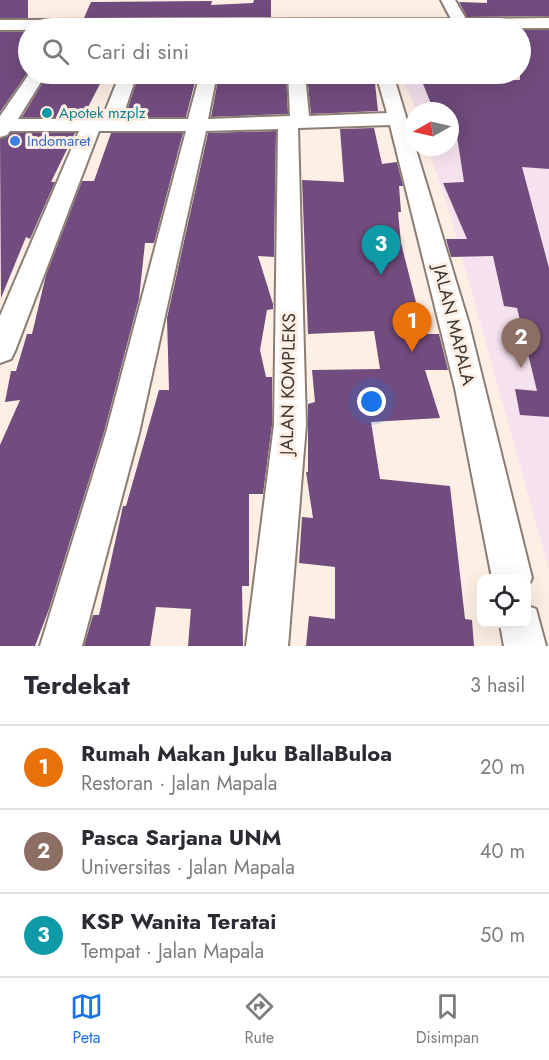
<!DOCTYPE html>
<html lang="id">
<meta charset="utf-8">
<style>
body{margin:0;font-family:Jost,sans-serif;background:#f7f7f7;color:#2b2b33}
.controls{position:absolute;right:18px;bottom:18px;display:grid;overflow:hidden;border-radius:12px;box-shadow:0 6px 24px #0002}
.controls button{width:54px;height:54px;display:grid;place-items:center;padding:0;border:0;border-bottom:2px solid #e1e1e2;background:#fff;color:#2b2b33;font:30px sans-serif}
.compass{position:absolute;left:405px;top:102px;width:54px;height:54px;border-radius:50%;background:#fff;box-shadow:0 6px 24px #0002;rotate:262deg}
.you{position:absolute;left:372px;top:402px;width:21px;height:21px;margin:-15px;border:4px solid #fff;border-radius:50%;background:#1a73e8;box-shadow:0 0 0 9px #1a73e833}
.badge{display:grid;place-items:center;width:39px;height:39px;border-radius:50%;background:#1a73e8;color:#fff;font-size:20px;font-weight:700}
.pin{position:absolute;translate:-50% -50px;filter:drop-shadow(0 2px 3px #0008)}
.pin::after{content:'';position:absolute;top:32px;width:21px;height:18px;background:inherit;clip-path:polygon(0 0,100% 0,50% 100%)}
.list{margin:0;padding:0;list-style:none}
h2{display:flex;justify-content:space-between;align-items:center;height:78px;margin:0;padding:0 24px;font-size:26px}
h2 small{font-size:20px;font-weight:400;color:#7c7c81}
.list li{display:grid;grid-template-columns:39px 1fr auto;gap:18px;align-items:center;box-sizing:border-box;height:84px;padding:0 24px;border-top:2px solid #e1e1e2}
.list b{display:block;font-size:22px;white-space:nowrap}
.list p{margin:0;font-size:20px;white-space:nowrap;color:#7c7c81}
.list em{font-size:20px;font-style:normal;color:#7c7c81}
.icon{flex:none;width:33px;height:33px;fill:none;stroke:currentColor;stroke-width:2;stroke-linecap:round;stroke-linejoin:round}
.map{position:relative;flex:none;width:549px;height:646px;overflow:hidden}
.search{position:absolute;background:#fff;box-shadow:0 6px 24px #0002;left:18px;right:18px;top:18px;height:66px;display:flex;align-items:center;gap:15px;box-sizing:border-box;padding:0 21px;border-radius:33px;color:#7c7c81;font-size:22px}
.sheet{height:330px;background:#fff}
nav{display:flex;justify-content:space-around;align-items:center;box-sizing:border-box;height:84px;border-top:2px solid #e1e1e2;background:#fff;font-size:16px;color:#7c7c81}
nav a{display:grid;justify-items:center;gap:3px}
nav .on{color:#1a73e8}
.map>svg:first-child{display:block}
.education{fill:#f6e1ef}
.building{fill:#724c7e}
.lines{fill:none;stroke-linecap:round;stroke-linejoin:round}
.street-casing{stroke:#8b7d73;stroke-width:4}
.street{fill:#fff;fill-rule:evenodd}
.culture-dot{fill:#0f9aa8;stroke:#feefe4;stroke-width:2}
.shop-dot{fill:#3f7fe0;stroke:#feefe4;stroke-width:2}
.labels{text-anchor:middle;stroke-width:6;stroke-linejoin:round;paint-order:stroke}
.far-culture-label{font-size:15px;fill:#0d838f;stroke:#feefe4;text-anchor:start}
.far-shop-label{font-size:15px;fill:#366cbe;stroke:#feefe4;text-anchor:start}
.street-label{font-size:18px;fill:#3e3834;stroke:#feefe4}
</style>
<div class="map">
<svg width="549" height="646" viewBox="0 0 549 646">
<rect width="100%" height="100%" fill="#feefe4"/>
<!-- education -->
<polygon class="education" points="549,46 549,570 451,218 428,147 450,147 450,111 417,111 401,74 520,74"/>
<!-- building -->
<g class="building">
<rect x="0" y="0" width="28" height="18"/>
<polygon points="254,0 271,0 271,17 84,18 91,2 212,1 211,5 253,3"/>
<polygon points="487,0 549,0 549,16 467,17 459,2 487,3"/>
<polygon points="520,30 549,30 549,169 522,167 549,268 549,417 520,415 515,389 537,391 517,308 504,306 493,256 451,257 446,239 467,239 443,183 464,182 455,123 450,123 450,111 434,111 419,74 469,74 472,81 520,80"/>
<polygon points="0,32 28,32 28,72 0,112"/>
<polygon points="48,74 105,74 83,117 22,117"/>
<polygon points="139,74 197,74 186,117 125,117"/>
<polygon points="346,74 374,74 378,111 311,114 307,75 347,76"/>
<polygon points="219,75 286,75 288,114 211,117"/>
<polygon points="374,128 382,164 397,162 403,186 399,186 401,212 398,212 401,243 424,334 439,334 448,370 425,370 440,418 371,422 380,479 450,486 465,619 472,620 474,646 306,646 309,616 335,619 335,567 299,563 302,517 313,518 306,472 308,472 308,404 315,402 312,370 380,369 374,331 308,334 302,180 344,182 340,129"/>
<polygon points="276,131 274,257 258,256 273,304 273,309 267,310 260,350 266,377 272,377 272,425 263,494 249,494 249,586 242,586 243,646 188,646 191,609 156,607 150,646 84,646 93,615 99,615 123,506 126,506 159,390 169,390 167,318 208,133"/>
<polygon points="11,133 75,133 51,182 55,182 30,239 26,237 1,298 0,139"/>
<polygon points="111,133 183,133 154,243 145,243 139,299 104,432 49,609 35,646 0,646 0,445 20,400 5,402 11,371 16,371 27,334 32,334 46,275 82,181 94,181"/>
</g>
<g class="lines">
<defs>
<g id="street">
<polygon points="441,0 455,0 466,19 549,18 549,28 0,30 0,20 451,19"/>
<polygon points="29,74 46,74 18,119 102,119 120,74 137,74 122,119 188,119 200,74 217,74 208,119 290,116 288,74 305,74 309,116 387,113 376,74 393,74 469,324 532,578 526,591 526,578 492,578 455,388 390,125 298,128 306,425 288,646 246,646 274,425 278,129 206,131 139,433 82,646 40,646 106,433 186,131 99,131 15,351 11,359 0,363 0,316 79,131 10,131 7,135 0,137 0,116"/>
<polygon points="526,605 536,609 546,646 504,646 500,624 526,624"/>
</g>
</defs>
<!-- street casing -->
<use href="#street" class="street-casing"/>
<!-- street -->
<use href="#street" class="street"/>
</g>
<!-- markers -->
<circle class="culture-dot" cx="47" cy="113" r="6"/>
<circle class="shop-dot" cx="15" cy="141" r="6"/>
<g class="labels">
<!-- far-culture labels -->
<g class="far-culture-label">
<text x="59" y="118">Apotek mzplz</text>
</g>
<!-- far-shop labels -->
<g class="far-shop-label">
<text x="27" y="146">Indomaret</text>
</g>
<!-- street labels -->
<g class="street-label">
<text transform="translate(454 325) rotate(76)" y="6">JALAN MAPALA</text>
<text transform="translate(288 384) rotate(-89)" y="6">JALAN KOMPLEKS</text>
</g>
</g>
</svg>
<div class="controls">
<button><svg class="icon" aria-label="locate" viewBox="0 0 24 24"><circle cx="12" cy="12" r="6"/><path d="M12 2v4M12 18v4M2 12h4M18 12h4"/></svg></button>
</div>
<svg class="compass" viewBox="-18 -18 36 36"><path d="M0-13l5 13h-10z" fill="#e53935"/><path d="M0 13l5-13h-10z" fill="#7c7c81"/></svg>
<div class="you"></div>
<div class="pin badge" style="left:412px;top:352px;background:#e8710a">1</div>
<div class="pin badge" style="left:521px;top:368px;background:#8d6e63">2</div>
<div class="pin badge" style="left:381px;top:275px;background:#0f9aa8">3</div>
<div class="search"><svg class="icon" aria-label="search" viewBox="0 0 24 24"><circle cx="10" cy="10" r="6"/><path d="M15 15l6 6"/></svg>Cari di sini</div>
</div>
<section class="sheet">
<h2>Terdekat<small>3 hasil</small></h2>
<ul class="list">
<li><span class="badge" style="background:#e8710a">1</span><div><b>Rumah Makan Juku BallaBuloa</b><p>Restoran · Jalan Mapala</p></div><em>20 m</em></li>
<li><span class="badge" style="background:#8d6e63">2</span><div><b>Pasca Sarjana UNM</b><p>Universitas · Jalan Mapala</p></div><em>40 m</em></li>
<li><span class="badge" style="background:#0f9aa8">3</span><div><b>KSP Wanita Teratai</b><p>Tempat · Jalan Mapala</p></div><em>50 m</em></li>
</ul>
</section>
<nav>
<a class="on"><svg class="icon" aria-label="map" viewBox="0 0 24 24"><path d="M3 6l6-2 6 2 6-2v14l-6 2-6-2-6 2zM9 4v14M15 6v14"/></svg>Peta</a>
<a><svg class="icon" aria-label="directions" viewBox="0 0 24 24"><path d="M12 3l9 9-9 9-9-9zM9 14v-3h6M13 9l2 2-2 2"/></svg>Rute</a>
<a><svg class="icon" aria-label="saved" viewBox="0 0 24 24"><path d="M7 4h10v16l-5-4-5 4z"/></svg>Disimpan</a>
</nav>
